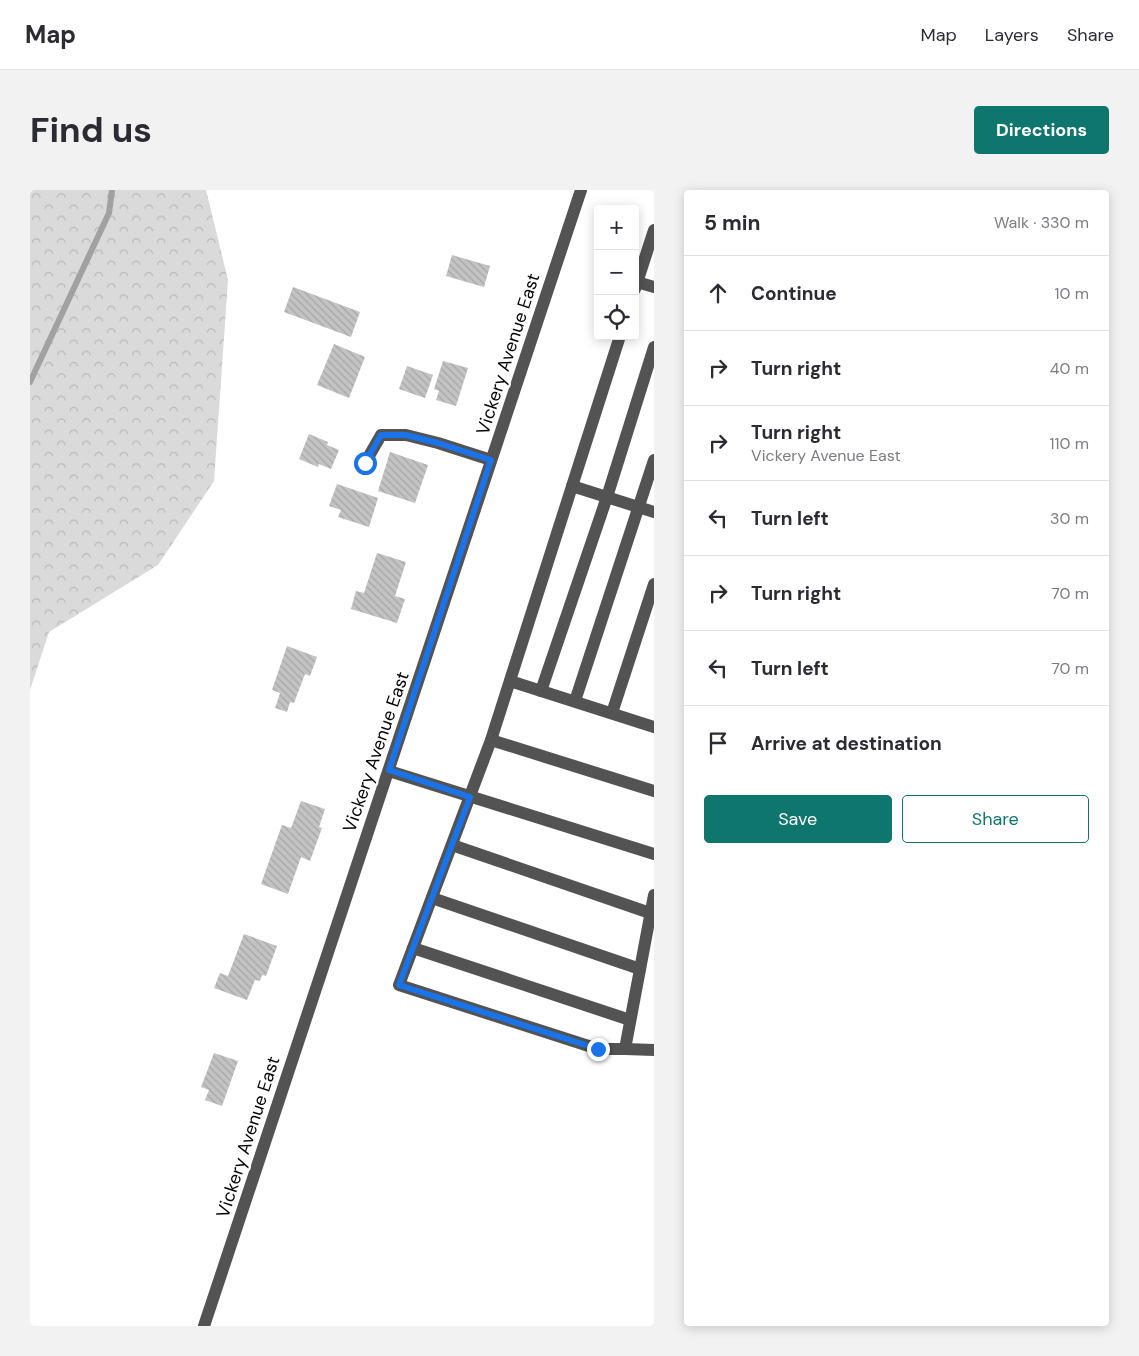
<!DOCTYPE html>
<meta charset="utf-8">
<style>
body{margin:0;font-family:"DM Sans",sans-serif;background:#f2f2f3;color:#2b2b33}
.controls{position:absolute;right:15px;top:15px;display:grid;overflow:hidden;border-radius:5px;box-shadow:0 2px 12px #0003}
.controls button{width:45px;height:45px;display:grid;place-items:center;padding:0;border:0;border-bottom:1px solid #e1e1e2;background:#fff;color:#2b2b33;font:25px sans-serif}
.stop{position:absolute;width:15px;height:15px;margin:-11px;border:4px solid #1a73e8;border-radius:50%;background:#fff}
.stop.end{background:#1a73e8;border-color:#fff;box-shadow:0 1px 5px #0008}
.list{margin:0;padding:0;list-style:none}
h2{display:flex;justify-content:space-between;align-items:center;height:65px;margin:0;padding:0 20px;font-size:21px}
h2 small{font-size:16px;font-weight:400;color:#7c7c81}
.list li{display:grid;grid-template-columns:32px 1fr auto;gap:15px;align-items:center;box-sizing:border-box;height:75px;padding:0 20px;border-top:1px solid #e1e1e2}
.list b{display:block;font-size:19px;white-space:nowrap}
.list p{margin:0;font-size:16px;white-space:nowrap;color:#7c7c81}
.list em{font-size:16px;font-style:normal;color:#7c7c81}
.actions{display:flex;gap:10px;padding:15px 20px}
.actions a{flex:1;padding:11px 0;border:1px solid #0f766e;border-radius:5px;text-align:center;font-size:18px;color:#0f766e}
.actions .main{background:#0f766e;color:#fff}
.icon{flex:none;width:28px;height:28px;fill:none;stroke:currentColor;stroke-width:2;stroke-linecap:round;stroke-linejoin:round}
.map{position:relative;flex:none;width:624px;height:1136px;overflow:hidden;border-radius:5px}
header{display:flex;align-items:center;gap:30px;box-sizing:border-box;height:70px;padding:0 25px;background:#fff;border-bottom:1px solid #e1e1e2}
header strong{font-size:24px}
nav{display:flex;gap:28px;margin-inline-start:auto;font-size:18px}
.intro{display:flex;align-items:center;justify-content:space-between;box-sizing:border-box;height:120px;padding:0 30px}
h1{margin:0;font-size:35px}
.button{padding:12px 22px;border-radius:5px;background:#0f766e;color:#fff;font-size:18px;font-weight:700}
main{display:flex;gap:30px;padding:0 30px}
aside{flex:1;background:#fff;border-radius:5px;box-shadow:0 2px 12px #0003}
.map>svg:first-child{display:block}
.forest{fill:url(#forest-crowns)}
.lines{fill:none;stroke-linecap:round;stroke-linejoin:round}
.stream{stroke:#a1a1a1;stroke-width:6}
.building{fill:url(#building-back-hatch)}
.minor{stroke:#535353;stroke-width:12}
.route{stroke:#1a73e8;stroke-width:6}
.labels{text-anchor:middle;stroke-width:4.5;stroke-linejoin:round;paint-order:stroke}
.street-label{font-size:18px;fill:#000;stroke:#fff}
</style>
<header>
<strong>Map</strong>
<nav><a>Map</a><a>Layers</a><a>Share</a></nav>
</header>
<div class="intro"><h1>Find us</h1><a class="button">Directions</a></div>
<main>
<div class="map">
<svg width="624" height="1136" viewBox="0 0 624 1136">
<defs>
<pattern id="forest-crowns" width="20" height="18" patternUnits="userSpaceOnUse" patternTransform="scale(1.25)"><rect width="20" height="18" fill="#dadada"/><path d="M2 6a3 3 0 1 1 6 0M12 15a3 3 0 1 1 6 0" fill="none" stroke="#b9b9b9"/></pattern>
<pattern id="building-back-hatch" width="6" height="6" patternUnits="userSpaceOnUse" patternTransform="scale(1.25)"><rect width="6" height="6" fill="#c3c3c3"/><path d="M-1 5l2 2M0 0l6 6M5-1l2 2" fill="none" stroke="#a6a6a6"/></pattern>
</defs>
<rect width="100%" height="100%" fill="#fff"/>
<!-- forest -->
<polygon class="forest" points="0,0 176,0 198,90 184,291 128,375 19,442 0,500"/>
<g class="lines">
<!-- stream -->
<polyline class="stream" points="0,192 79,23 82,0"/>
</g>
<!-- building -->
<g class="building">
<polygon points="422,65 460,76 454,97 416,86"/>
<polygon points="263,97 330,122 321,147 254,122"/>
<polygon points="304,154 335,167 319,208 287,195"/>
<polygon points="413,171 438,178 426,216 406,210 409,201 404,199"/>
<polygon points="377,176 403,185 395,208 369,199"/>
<polygon points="279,244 298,252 297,255 309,260 301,279 289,274 288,277 269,269"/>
<polygon points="360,262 398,275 385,313 348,301"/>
<polygon points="307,294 348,308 339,337 308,327 311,320 299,316"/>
<polygon points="347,363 376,372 365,406 375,409 367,433 321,419 326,401 334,403"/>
<polygon points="257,456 287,467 280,486 275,484 264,513 260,512 257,522 245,518 250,503 242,500"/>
<polygon points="271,611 295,619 289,637 292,638 280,671 271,667 258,704 231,694 252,635 261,638"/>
<polygon points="214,744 247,756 236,786 232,785 230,791 225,790 217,810 184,798 190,783 198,786"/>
<polygon points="184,863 208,871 192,916 175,910 179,900 171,897"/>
</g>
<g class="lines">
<!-- minor -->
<g class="minor">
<polyline points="607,92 624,97"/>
<polyline points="605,99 624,40"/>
<polyline points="590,146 461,550 369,795 568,859 595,859"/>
<polyline points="335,273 351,245 376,245 408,253 461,270"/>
<polyline points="542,296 624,322"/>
<polyline points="480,491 624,537"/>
<polyline points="511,501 577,307 624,157"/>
<polyline points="545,511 624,270"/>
<polyline points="582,523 624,394"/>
<polyline points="461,550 624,601"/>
<polyline points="359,581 624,664"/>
<polyline points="422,655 620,723"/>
<polyline points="624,705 595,859 624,860"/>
<polyline points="402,708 610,779"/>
<polyline points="383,758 600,830"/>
<polyline points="174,1136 551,0"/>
</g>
</g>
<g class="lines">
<!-- route -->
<polyline class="route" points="335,273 351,245 376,245 408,253 461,270 359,580 440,607 369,795 568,859"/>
</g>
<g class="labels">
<!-- street labels -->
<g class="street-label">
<text transform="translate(478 164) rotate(-72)" y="6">Vickery Avenue East</text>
<text transform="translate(346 562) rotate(-71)" y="6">Vickery Avenue East</text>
<text transform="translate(218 947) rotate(-72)" y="6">Vickery Avenue East</text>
</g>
</g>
</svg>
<div class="controls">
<button>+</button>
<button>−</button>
<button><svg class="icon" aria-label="locate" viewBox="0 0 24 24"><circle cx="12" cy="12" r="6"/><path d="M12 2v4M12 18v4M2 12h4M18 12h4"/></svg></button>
</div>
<div class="stop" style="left:335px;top:273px"></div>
<div class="stop end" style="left:568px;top:859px"></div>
</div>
<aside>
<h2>5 min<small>Walk · 330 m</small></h2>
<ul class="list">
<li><svg class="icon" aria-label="ahead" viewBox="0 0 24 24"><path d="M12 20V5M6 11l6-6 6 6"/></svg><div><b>Continue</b></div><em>10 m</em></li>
<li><svg class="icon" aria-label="right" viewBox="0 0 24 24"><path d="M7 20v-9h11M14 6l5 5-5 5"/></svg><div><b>Turn right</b></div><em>40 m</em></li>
<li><svg class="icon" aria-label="right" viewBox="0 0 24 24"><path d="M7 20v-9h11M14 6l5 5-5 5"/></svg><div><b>Turn right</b><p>Vickery Avenue East</p></div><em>110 m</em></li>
<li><svg class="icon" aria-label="left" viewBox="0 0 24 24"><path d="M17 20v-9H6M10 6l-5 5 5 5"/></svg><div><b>Turn left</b></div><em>30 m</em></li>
<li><svg class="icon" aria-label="right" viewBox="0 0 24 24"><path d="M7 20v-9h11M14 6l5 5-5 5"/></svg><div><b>Turn right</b></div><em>70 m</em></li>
<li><svg class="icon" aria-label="left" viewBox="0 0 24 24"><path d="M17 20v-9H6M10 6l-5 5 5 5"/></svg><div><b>Turn left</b></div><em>70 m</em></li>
<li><svg class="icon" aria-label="arrive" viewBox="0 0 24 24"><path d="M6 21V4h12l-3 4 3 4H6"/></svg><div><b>Arrive at destination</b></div></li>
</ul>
<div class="actions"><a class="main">Save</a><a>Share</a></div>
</aside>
</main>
